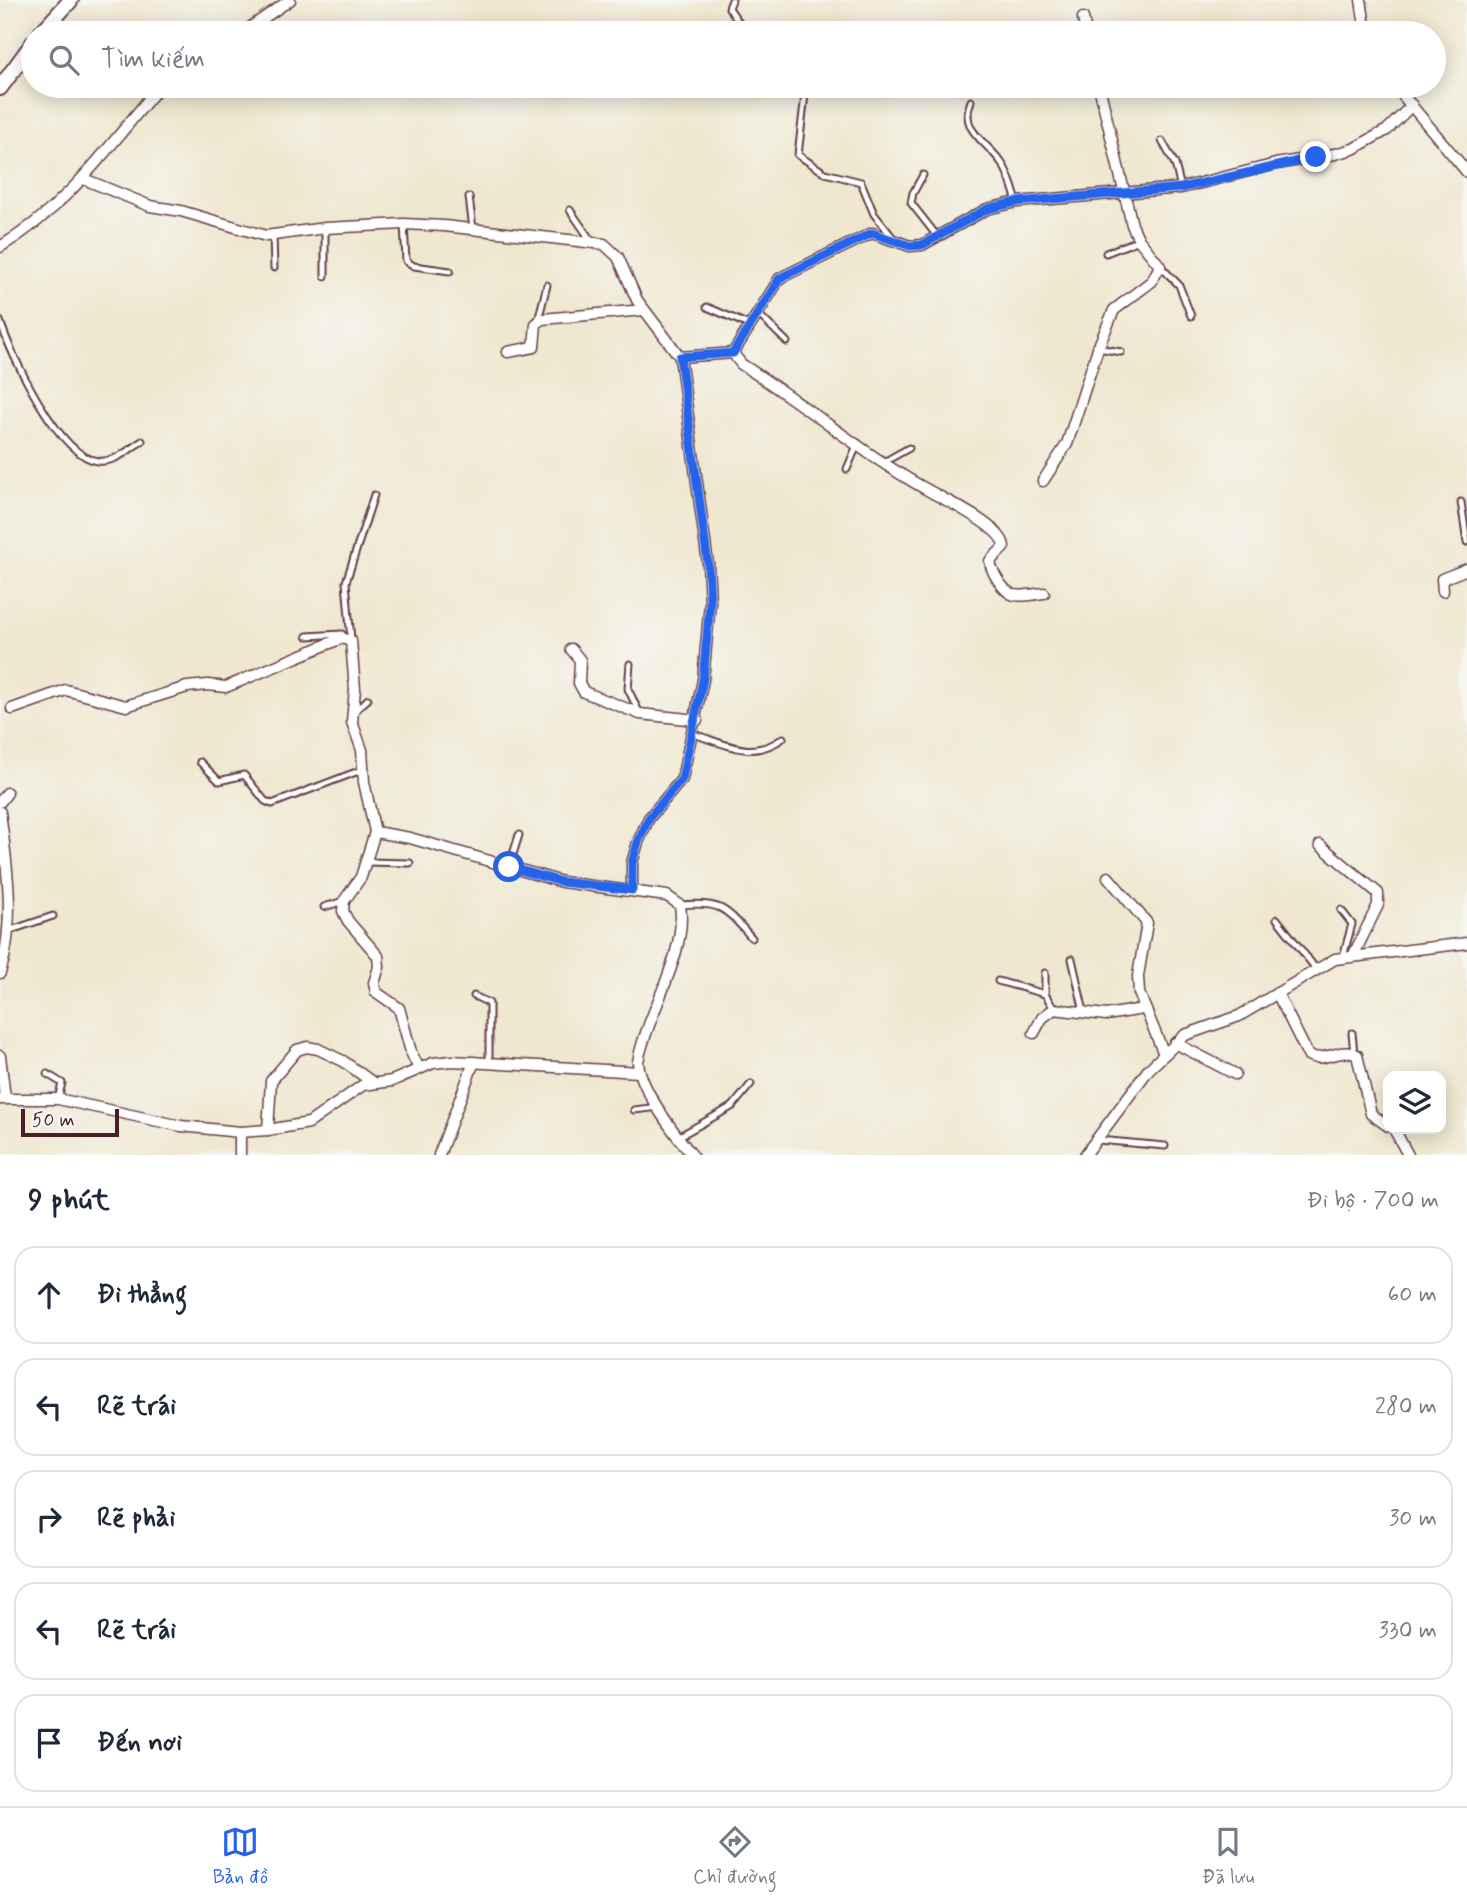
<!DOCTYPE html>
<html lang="vi">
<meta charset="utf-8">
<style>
body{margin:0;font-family:Mynerve,sans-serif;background:#f2f2f3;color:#1f2937}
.controls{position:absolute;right:21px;bottom:21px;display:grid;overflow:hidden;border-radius:14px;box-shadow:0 4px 18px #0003}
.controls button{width:63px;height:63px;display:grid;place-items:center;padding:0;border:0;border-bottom:2px solid #e0e1e3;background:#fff;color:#1f2937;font:35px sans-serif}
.scale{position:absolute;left:21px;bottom:18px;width:98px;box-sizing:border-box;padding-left:7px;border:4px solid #4a1f2b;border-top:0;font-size:19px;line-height:24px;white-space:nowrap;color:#4a1f2b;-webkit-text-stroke:5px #f6f6f2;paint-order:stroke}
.stop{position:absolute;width:21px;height:21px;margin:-16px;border:5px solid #2563eb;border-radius:50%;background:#fff}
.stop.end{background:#2563eb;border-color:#fff;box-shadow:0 2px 7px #0008}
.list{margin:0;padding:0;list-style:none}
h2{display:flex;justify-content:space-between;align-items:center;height:91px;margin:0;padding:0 28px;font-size:30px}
h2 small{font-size:23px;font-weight:400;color:#747a83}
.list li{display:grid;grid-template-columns:46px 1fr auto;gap:21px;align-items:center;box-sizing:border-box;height:98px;margin:0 14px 14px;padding:0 14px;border:2px solid #e0e1e3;border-radius:21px}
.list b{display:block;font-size:26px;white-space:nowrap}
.list em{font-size:23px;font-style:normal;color:#747a83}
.icon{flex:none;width:38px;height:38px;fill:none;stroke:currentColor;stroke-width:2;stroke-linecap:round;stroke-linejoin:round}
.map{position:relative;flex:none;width:1467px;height:1155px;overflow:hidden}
.search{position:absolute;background:#fff;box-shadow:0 4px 18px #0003;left:21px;right:21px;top:21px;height:77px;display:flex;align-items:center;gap:18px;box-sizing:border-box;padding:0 24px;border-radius:38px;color:#747a83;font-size:26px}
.sheet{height:651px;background:#fff}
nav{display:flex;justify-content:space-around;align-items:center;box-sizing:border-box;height:98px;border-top:2px solid #e0e1e3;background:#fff;font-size:19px;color:#747a83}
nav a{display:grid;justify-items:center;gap:4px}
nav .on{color:#2563eb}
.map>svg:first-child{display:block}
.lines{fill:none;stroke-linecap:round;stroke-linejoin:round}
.lane-casing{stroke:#633d44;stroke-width:9}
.street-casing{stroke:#633d44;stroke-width:13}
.secondary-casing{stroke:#633d44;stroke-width:18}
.lane{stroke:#fff;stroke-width:5}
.street{stroke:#fff;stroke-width:10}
.secondary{stroke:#fff;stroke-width:14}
.route{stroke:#2563eb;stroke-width:9}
</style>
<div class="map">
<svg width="1467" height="1155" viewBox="0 0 1467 1155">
<rect width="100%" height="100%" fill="#f6f6f2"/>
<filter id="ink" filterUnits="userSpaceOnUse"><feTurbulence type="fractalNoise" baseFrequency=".0143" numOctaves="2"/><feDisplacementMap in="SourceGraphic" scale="14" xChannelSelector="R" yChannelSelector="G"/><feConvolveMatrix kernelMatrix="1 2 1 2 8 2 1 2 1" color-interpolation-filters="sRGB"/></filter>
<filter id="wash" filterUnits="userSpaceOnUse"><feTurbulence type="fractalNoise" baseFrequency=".00686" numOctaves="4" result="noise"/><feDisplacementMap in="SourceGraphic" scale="28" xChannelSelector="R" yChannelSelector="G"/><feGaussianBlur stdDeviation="1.57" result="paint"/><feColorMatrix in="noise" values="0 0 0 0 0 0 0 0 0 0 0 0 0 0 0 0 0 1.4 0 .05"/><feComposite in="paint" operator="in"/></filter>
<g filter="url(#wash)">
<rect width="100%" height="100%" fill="#efe7cf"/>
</g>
<g filter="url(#ink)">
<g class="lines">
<defs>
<g id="lane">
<polyline points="732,0 729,8 746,33"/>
<polyline points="252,27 285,33"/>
<polyline points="134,86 150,98"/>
<polyline points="806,86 798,155 825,173 861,182 874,214 894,239"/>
<path d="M 971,101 C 958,132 989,142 1003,165 C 1010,176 1013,189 1017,202"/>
<polyline points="1162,141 1175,164 1181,188"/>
<polyline points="923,175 913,193 911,203 937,236"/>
<polyline points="469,197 473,229"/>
<polyline points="570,210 592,242"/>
<polyline points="404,224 406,261 414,266 450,271"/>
<polyline points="273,235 274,268"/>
<polyline points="1106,253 1139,240"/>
<polyline points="1160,266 1179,285 1191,316"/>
<polyline points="325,276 325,228"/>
<polyline points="707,307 749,325"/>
<polyline points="757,313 787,342"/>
<path d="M 0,321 C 11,355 59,457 98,461 C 115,463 128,450 142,441"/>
<polyline points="538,321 547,285"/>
<polyline points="1098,348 1121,352"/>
<polyline points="884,462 909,448"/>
<polyline points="847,469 858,443"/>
<polyline points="1461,502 1467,542"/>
<polyline points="307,636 342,634"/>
<polyline points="351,640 346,582 374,495"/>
<polyline points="630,664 628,689 640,714"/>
<polyline points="354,712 368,699"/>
<path d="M 693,734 C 727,744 752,761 783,738"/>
<polyline points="200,762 219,781 244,775 265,801 272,804 364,769"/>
<polyline points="366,862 410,863"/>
<polyline points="509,867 519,835"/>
<path d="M 680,905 C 722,901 725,908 752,938"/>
<polyline points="324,907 344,901"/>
<polyline points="1341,910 1352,924 1343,957"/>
<polyline points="1277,919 1316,969"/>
<polyline points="8,931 53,916"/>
<polyline points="1072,959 1084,1012"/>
<polyline points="1045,973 1045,994 1054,1009"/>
<polyline points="998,981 1045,994"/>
<polyline points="474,996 489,1003 489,1063"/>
<polyline points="1352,1033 1354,1053"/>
<polyline points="47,1074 62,1083 58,1099"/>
<polyline points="634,1110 659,1107"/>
<polyline points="678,1137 733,1106 751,1084"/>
<polyline points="1098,1140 1165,1146"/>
</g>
<g id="street">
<polyline points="1361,0 1366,33"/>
<polyline points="1083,18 1086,33"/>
<polyline points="242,33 290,0"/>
<polyline points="1395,86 1467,172"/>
<polyline points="84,179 150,206 181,211 266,236 325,228 404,224 444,226 604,244 618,257 637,300 680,357 733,353 780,278 872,233 910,246 922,245 987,209 1017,202 1181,188 1276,164 1335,154 1353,149 1387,130 1412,105"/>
<path d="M 0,247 C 69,206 109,145 160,86"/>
<polyline points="508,352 534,347 536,324 542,319 644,310"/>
<path d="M 733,353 L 741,364 C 806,405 866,457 933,493 C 949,502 1004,528 1004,547 L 990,561 C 991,571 1003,592 1014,595 C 1023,597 1035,594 1044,593"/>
<polyline points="1043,481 1067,444 1098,348 1114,310 1152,281 1160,266 1139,240 1132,225 1099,86"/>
<polyline points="1443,591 1442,579 1467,569"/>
<polyline points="571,649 580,660 579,683 584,692 640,714 697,720"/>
<path d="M 12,709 L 66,690 L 126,706 L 187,687 L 208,685 L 226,687 L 342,638 L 351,641 L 355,689 L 352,722 L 362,750 L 364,782 L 375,832 L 410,838 L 562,882 L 667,896 L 680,905 C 688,954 646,1015 638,1062 C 640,1089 675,1134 692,1155"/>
<polyline points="0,802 7,793"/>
<path d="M 0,812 C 7,865 16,922 0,973"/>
<polyline points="375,832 361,877 344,901 343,911 348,921 378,956 379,967 374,983 376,992 399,1008 411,1052 419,1069"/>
<polyline points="1320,845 1378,893 1378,905 1353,956"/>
<polyline points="1108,877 1147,923 1138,976 1139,993 1164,1054"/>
<polyline points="632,890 632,863 638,842 649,818 682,779 703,680 710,602 708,564 680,357"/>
<path d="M 1277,993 L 1308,1055 C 1323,1064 1341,1046 1357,1055 L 1371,1114 L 1388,1126"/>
<polyline points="1034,1033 1042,1018 1054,1009 1106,1015 1143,1009"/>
<polyline points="1175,1043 1235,1074"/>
<polyline points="0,1056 5,1098"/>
<polyline points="0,1099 58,1099 181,1126 240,1132 268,1130 309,1123 363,1085 392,1081 433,1063 452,1061 639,1072"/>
<polyline points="1394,1129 1408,1155"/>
<polyline points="268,1130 271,1081 297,1050 307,1047 318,1049 343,1061 372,1082"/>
<polyline points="240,1132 240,1155"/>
<polyline points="439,1155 474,1062"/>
<polyline points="1085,1155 1149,1069 1185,1035 1239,1016 1335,959 1467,943"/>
</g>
<g id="secondary">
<polyline points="41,33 71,0"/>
<polyline points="0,88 33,43"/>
</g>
</defs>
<!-- lane casing -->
<use href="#lane" class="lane-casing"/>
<!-- street casing -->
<use href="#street" class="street-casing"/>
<!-- secondary casing -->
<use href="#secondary" class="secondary-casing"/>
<!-- lane -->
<use href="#lane" class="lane"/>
<!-- street -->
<use href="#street" class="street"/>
<!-- secondary -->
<use href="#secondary" class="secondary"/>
</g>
</g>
<g class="lines" filter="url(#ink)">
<!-- route -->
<polyline class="route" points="509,867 562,882 632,890 632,863 638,842 649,818 682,779 703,680 710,602 708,564 680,357 733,353 780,278 872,233 910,246 922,245 987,209 1017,202 1181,188 1316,157"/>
</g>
</svg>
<div class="controls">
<button><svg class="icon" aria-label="layers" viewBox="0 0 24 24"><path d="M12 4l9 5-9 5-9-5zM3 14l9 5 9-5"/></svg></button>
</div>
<div class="scale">50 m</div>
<div class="stop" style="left:509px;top:867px"></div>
<div class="stop end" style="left:1316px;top:157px"></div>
<div class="search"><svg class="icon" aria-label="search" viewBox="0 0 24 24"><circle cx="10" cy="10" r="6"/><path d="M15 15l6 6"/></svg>Tìm kiếm</div>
</div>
<section class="sheet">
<h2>9 phút<small>Đi bộ · 700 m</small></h2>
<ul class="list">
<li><svg class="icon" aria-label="ahead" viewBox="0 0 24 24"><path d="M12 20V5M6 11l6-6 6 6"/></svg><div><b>Đi thẳng</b></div><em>60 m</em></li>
<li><svg class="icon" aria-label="left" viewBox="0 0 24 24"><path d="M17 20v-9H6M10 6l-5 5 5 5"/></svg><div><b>Rẽ trái</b></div><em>280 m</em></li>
<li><svg class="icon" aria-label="right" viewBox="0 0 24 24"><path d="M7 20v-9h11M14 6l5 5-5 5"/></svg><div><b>Rẽ phải</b></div><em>30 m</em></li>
<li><svg class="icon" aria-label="left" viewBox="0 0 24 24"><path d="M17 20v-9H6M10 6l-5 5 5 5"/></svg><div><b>Rẽ trái</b></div><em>330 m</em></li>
<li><svg class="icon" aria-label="arrive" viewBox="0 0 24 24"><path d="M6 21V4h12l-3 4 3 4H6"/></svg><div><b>Đến nơi</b></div></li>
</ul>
</section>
<nav>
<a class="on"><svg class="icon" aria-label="map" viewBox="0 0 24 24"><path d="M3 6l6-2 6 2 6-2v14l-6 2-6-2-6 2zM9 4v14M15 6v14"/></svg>Bản đồ</a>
<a><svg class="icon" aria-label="directions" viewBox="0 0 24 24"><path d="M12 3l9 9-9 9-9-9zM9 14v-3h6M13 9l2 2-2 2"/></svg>Chỉ đường</a>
<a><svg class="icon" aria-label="saved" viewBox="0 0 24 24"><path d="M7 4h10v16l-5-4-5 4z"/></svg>Đã lưu</a>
</nav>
